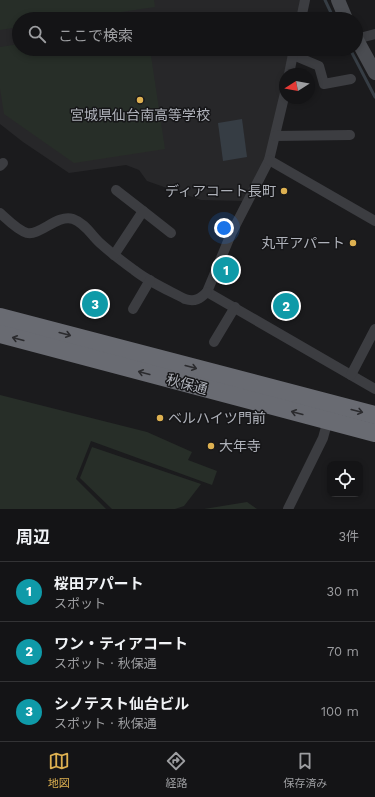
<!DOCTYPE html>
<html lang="ja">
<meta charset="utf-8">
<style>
body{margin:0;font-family:"Work Sans","Noto Sans JP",sans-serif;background:#1d1d1f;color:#f1f3f6}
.controls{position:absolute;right:12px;bottom:12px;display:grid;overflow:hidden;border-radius:8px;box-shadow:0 2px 6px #0003}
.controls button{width:36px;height:36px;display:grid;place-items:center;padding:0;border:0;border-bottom:1px solid #333335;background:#141416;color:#f1f3f6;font:20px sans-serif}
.compass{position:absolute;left:279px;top:68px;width:36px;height:36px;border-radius:50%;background:#141416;box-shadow:0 2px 6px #0003;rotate:259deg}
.you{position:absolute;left:224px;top:228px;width:14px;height:14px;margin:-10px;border:3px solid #fff;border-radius:50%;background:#1a73e8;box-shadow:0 0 0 6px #1a73e833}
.badge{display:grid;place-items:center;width:26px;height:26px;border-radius:50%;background:#deb151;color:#fff;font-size:13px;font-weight:700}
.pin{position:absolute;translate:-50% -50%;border:2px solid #fff;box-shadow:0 1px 4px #0006}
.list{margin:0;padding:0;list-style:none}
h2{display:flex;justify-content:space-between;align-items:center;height:52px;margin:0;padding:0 16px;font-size:17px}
h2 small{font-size:13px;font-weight:400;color:#9d9ea1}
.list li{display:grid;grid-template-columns:26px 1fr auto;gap:12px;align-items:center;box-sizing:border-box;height:60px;padding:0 16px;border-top:1px solid #333335}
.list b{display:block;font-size:15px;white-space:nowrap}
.list p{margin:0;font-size:13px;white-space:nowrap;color:#9d9ea1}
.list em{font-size:13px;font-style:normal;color:#9d9ea1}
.icon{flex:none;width:22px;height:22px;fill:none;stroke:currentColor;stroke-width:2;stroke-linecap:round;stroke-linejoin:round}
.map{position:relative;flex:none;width:375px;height:509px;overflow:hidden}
.search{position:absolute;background:#141416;box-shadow:0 2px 6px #0003;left:12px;right:12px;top:12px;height:44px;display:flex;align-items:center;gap:10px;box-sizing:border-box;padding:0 14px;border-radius:22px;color:#9d9ea1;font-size:15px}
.sheet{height:232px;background:#141416}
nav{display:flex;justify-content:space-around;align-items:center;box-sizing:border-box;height:56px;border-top:1px solid #333335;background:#141416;font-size:11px;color:#9d9ea1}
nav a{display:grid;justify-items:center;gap:2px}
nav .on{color:#deb151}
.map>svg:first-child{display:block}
.built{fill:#272729}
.green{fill:#272e28}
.water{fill:#363d44}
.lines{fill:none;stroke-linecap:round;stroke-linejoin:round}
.stream{stroke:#363d44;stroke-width:3}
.street{stroke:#3c3d41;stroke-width:10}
.secondary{stroke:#4a4c51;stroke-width:14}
.highway{stroke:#696b72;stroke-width:18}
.oneway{stroke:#2b2b2e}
.poi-dot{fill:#deb151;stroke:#161618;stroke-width:1.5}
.labels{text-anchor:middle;stroke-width:3;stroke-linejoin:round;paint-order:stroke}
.poi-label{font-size:14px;fill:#afb2ba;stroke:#161618;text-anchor:end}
.street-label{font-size:14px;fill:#afb2ba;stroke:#161618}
</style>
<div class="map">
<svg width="375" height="509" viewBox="0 0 375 509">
<rect width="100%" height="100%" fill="#1b1b1d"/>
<!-- built -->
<polygon class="built" points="0,0 303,0 299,19 19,19 19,49 292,49 266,157 244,201 201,200 147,181 139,170 126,165 69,173 23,142 0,124"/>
<!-- green -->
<g class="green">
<polygon points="0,0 154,0 155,7 75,19 19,19 19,27 0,30"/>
<polygon points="19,44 19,49 150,49 165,149 74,163 4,114 0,88 0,47"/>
<polygon points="0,395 147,432 192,452 188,460 217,471 212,485 91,441 76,479 106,509 0,509"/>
<polygon points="92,447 201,484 184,506 175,509 112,509 80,478"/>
<polygon points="247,502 257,509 204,509"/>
</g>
<!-- water -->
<polygon class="water" points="242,119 247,157 223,161 218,123"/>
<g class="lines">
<!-- stream -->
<g class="stream">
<polyline points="325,0 334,19"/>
<polyline points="350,49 375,97"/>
</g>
<!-- street -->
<g class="street">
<polyline points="301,19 305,0"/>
<polyline points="356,39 375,34"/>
<polyline points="293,55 319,66 324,84 351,79"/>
<polyline points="289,74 294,49"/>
<polyline points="285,93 269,160 231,234 207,292 375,389"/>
<polyline points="275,136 350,135"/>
<polyline points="269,160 375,221"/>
<polyline points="0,166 3,163"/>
<polyline points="116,190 143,211"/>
<path d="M 0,213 C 8,220 17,230 27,233 C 40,236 57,214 73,219 C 85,223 92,236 100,243 C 111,253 123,262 134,270 C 149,282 168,290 185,299 C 195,302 200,299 207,292"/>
<polyline points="114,255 143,211 171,233"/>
<polyline points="133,309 150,280"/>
<polyline points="214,342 235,307"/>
<polyline points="351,375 375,329"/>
<polyline points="288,509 323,438 329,416"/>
</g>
<!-- secondary -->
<g class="secondary">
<polyline points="338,0 346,19"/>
<polyline points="356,38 375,73"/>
</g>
<!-- highway -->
<g class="highway">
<polyline points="0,317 375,415"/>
<polyline points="0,334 375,433"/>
</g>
</g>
<!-- one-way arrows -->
<defs><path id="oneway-shaft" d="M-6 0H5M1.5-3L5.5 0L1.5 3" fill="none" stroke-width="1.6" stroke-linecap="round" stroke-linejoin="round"/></defs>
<g class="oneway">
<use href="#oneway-shaft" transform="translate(65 334) rotate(15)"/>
<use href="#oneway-shaft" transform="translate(18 339) rotate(-165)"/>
<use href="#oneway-shaft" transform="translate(191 367) rotate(15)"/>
<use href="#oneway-shaft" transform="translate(144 373) rotate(-165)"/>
<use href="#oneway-shaft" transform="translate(357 411) rotate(14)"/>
<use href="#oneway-shaft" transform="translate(297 413) rotate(-165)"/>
</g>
<!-- markers -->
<g class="poi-dot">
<circle cx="140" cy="100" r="4"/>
<circle cx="284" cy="191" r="4"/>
<circle cx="353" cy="243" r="4"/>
<circle cx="160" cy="418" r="4"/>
<circle cx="211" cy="446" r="4"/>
</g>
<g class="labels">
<!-- poi labels -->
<g class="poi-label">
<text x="140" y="120" text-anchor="middle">宮城県仙台南高等学校</text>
<text x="276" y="196">ディアコート長町</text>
<text x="345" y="248">丸平アパート</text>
<text x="168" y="423" text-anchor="start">ベルハイツ門前</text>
<text x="219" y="451" text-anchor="start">大年寺</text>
</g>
<!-- street labels -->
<g class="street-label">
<text transform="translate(187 384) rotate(15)" y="5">秋保通</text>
</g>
</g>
</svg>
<div class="controls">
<button><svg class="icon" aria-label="locate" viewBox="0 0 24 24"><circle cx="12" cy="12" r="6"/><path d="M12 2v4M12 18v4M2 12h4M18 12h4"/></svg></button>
</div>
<svg class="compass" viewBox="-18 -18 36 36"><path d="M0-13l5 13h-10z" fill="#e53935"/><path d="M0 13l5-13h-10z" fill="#9d9ea1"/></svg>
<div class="you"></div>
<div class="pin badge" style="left:226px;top:270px;background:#0f9aa8">1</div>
<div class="pin badge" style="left:286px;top:306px;background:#0f9aa8">2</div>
<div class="pin badge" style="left:95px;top:304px;background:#0f9aa8">3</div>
<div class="search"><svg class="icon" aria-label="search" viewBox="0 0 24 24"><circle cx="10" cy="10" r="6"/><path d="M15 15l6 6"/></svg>ここで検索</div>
</div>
<section class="sheet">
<h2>周辺<small>3件</small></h2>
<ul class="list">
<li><span class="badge" style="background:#0f9aa8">1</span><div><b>桜田アパート</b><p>スポット</p></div><em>30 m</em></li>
<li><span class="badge" style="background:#0f9aa8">2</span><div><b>ワン・ティアコート</b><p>スポット · 秋保通</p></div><em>70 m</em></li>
<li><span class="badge" style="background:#0f9aa8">3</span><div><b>シノテスト仙台ビル</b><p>スポット · 秋保通</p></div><em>100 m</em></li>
</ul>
</section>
<nav>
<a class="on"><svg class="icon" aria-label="map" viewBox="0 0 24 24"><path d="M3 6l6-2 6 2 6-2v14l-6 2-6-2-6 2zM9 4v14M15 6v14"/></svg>地図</a>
<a><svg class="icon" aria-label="directions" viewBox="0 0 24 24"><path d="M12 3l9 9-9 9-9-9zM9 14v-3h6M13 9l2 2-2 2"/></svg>経路</a>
<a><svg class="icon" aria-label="saved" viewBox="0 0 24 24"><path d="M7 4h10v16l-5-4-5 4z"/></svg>保存済み</a>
</nav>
